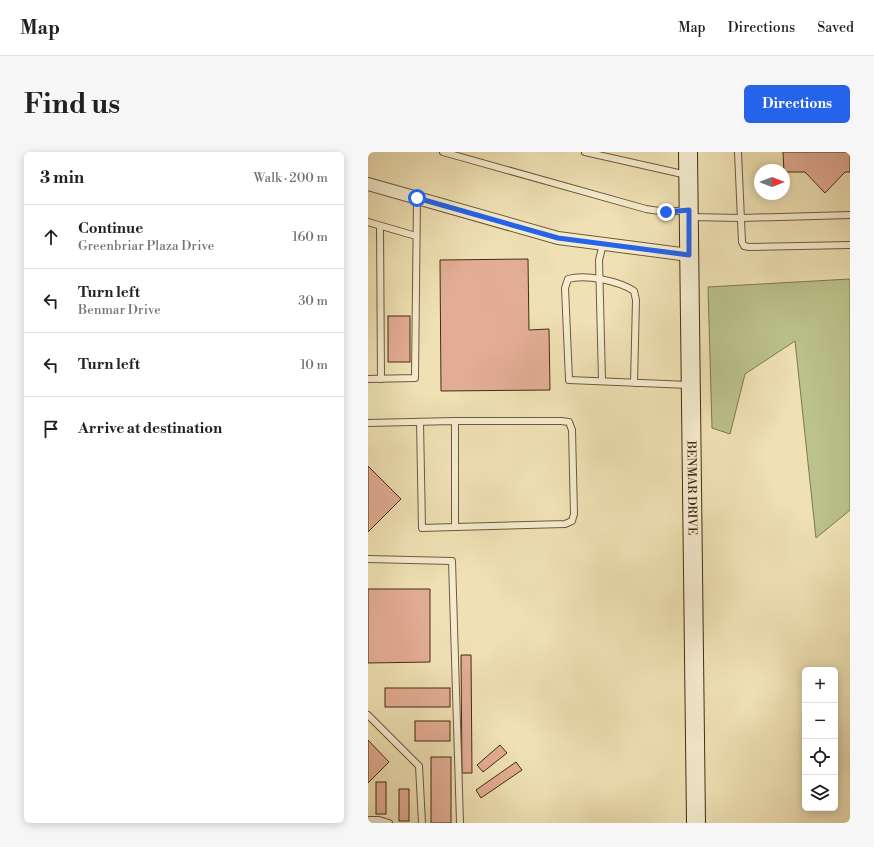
<!DOCTYPE html>
<meta charset="utf-8">
<style>
body{margin:0;font-family:"Libre Bodoni",serif;background:#f6f6f6;color:#202124}
.controls{position:absolute;right:12px;bottom:12px;display:grid;overflow:hidden;border-radius:6px;box-shadow:0 2px 10px #0003}
.controls button{width:36px;height:36px;display:grid;place-items:center;padding:0;border:0;border-bottom:1px solid #e0e0e0;background:#fff;color:#202124;font:20px sans-serif}
.compass{position:absolute;left:386px;top:12px;width:36px;height:36px;border-radius:50%;background:#fff;box-shadow:0 2px 10px #0003;rotate:90deg}
.stop{position:absolute;width:12px;height:12px;margin:-9px;border:3px solid #2563eb;border-radius:50%;background:#fff}
.stop.end{background:#2563eb;border-color:#fff;box-shadow:0 1px 4px #0008}
.list{margin:0;padding:0;list-style:none}
h2{display:flex;justify-content:space-between;align-items:center;height:52px;margin:0;padding:0 16px;font-size:17px}
h2 small{font-size:13px;font-weight:400;color:#757577}
.list li{display:grid;grid-template-columns:26px 1fr auto;gap:12px;align-items:center;box-sizing:border-box;height:64px;padding:0 16px;border-top:1px solid #e0e0e0}
.list b{display:block;font-size:15px;white-space:nowrap}
.list p{margin:0;font-size:13px;white-space:nowrap;color:#757577}
.list em{font-size:13px;font-style:normal;color:#757577}
.icon{flex:none;width:22px;height:22px;fill:none;stroke:currentColor;stroke-width:2;stroke-linecap:round;stroke-linejoin:round}
.map{position:relative;flex:none;width:482px;height:671px;overflow:hidden;border-radius:6px}
header{display:flex;align-items:center;gap:24px;box-sizing:border-box;height:56px;padding:0 20px;background:#fff;border-bottom:1px solid #e0e0e0}
header strong{font-size:19px}
nav{display:flex;gap:22px;margin-inline-start:auto;font-size:14px}
.intro{display:flex;align-items:center;justify-content:space-between;box-sizing:border-box;height:96px;padding:0 24px}
h1{margin:0;font-size:28px}
.button{padding:10px 18px;border-radius:6px;background:#2563eb;color:#fff;font-size:14px;font-weight:700}
main{display:flex;gap:24px;padding:0 24px}
aside{flex:1;background:#fff;border-radius:6px;box-shadow:0 2px 10px #0003}
.map>svg:first-child{display:block}
.green{fill:#bbc28b;stroke:#80784e}
.building{fill:#e3ad95;stroke:#462d11}
.lines{fill:none;stroke-linecap:round;stroke-linejoin:round}
.lane-casing{stroke:#705a3a;stroke-width:8}
.street-casing{stroke:#705a3a;stroke-width:14}
.secondary-casing{stroke:#462d11;stroke-width:20}
.lane{stroke:#f5ecce;stroke-width:6}
.street{stroke:#f5ecce;stroke-width:12}
.secondary{stroke:#f5ecce;stroke-width:18}
.route{stroke:#2563eb;stroke-width:5}
.labels{text-anchor:middle;stroke-width:4;stroke-linejoin:round;paint-order:stroke}
.street-label{font-size:12px;fill:#462d11;stroke:#f5ecce}
</style>
<header>
<strong>Map</strong>
<nav><a>Map</a><a>Directions</a><a>Saved</a></nav>
</header>
<div class="intro"><h1>Find us</h1><a class="button">Directions</a></div>
<main>
<aside>
<h2>3 min<small>Walk · 200 m</small></h2>
<ul class="list">
<li><svg class="icon" aria-label="ahead" viewBox="0 0 24 24"><path d="M12 20V5M6 11l6-6 6 6"/></svg><div><b>Continue</b><p>Greenbriar Plaza Drive</p></div><em>160 m</em></li>
<li><svg class="icon" aria-label="left" viewBox="0 0 24 24"><path d="M17 20v-9H6M10 6l-5 5 5 5"/></svg><div><b>Turn left</b><p>Benmar Drive</p></div><em>30 m</em></li>
<li><svg class="icon" aria-label="left" viewBox="0 0 24 24"><path d="M17 20v-9H6M10 6l-5 5 5 5"/></svg><div><b>Turn left</b></div><em>10 m</em></li>
<li><svg class="icon" aria-label="arrive" viewBox="0 0 24 24"><path d="M6 21V4h12l-3 4 3 4H6"/></svg><div><b>Arrive at destination</b></div></li>
</ul>
</aside>
<div class="map">
<svg width="482" height="671" viewBox="0 0 482 671">
<rect width="100%" height="100%" fill="#efe1b4"/>
<filter id="stains"><feTurbulence type="fractalNoise" baseFrequency=".005" numOctaves="4"/><feColorMatrix values="0 0 0 0 .2 0 0 0 0 .09 0 0 0 0 .02 0 0 0 .5 -.17"/></filter>
<radialGradient id="worn" r=".72"><stop offset=".6" stop-color="#630" stop-opacity="0"/><stop offset="1" stop-color="#630" stop-opacity=".3"/></radialGradient>
<!-- green -->
<polygon class="green" points="482,127 482,358 448,386 427,189 377,222 362,282 344,276 340,135"/>
<!-- building -->
<g class="building">
<polygon points="415,0 482,0 482,20 477,20 457,41 437,20 416,20"/>
<polygon points="160,107 161,178 181,177 182,238 73,239 72,108"/>
<rect x="20" y="164" width="22" height="46"/>
<polygon points="0,314 33,347 0,380"/>
<polygon points="0,437 62,437 62,510 0,511"/>
<polygon points="93,503 103,503 104,621 94,621"/>
<rect x="17" y="536" width="65" height="19"/>
<rect x="47" y="569" width="35" height="20"/>
<polygon points="0,588 21,610 0,631"/>
<polygon points="132,593 139,601 115,620 109,613"/>
<rect x="63" y="605" width="20" height="66"/>
<polygon points="148,610 154,618 113,646 108,638"/>
<rect x="8" y="630" width="10" height="32"/>
<rect x="31" y="637" width="10" height="32"/>
</g>
<g class="lines">
<defs>
<g id="lane">
<polyline points="75,0 278,57 298,60 319,58"/>
<polyline points="217,0 319,23"/>
<polyline points="370,0 374,90 376,94 381,95 482,93"/>
<polyline points="322,65 373,66 482,63"/>
<polyline points="0,70 48,84"/>
<polyline points="12,74 13,227"/>
<polyline points="0,227 47,226 49,45"/>
<polyline points="234,229 231,108 235,92"/>
<path d="M 266,231 L 268,148 L 266,139 C 251,129 218,122 200,127 L 197,136 L 201,228 L 321,233"/>
<polyline points="0,271 87,269 87,375 54,376 52,270"/>
<polyline points="87,375 197,372 204,369 206,362 204,278 201,270 193,269 87,269"/>
<polyline points="0,407 84,409 92,671"/>
<polyline points="0,563 51,614 54,671"/>
<polyline points="0,668 11,668 21,671"/>
</g>
<polyline id="street" points="0,32 190,86 321,103"/>
<g id="secondary">
<path id="s1" d="M 320,0 L 328,671"/>
</g>
</defs>
<!-- lane casing -->
<use href="#lane" class="lane-casing"/>
<!-- street casing -->
<use href="#street" class="street-casing"/>
<!-- secondary casing -->
<use href="#secondary" class="secondary-casing"/>
<!-- lane -->
<use href="#lane" class="lane"/>
<!-- street -->
<use href="#street" class="street"/>
<!-- secondary -->
<use href="#secondary" class="secondary"/>
</g>
<g class="lines">
<!-- route -->
<polyline class="route" points="49,46 190,86 321,103 321,58 298,60"/>
</g>
<g class="labels">
<!-- street labels -->
<g class="street-label">
<text dy="4" stroke="none"><textPath href="#s1" startOffset="336">BENMAR DRIVE</textPath></text>
</g>
</g>
<rect width="100%" height="100%" filter="url(#stains)"/>
<rect width="100%" height="100%" fill="url(#worn)"/>
</svg>
<div class="controls">
<button>+</button>
<button>−</button>
<button><svg class="icon" aria-label="locate" viewBox="0 0 24 24"><circle cx="12" cy="12" r="6"/><path d="M12 2v4M12 18v4M2 12h4M18 12h4"/></svg></button>
<button><svg class="icon" aria-label="layers" viewBox="0 0 24 24"><path d="M12 4l9 5-9 5-9-5zM3 14l9 5 9-5"/></svg></button>
</div>
<svg class="compass" viewBox="-18 -18 36 36"><path d="M0-13l5 13h-10z" fill="#e53935"/><path d="M0 13l5-13h-10z" fill="#757577"/></svg>
<div class="stop" style="left:49px;top:46px"></div>
<div class="stop end" style="left:298px;top:60px"></div>
</div>
</main>
